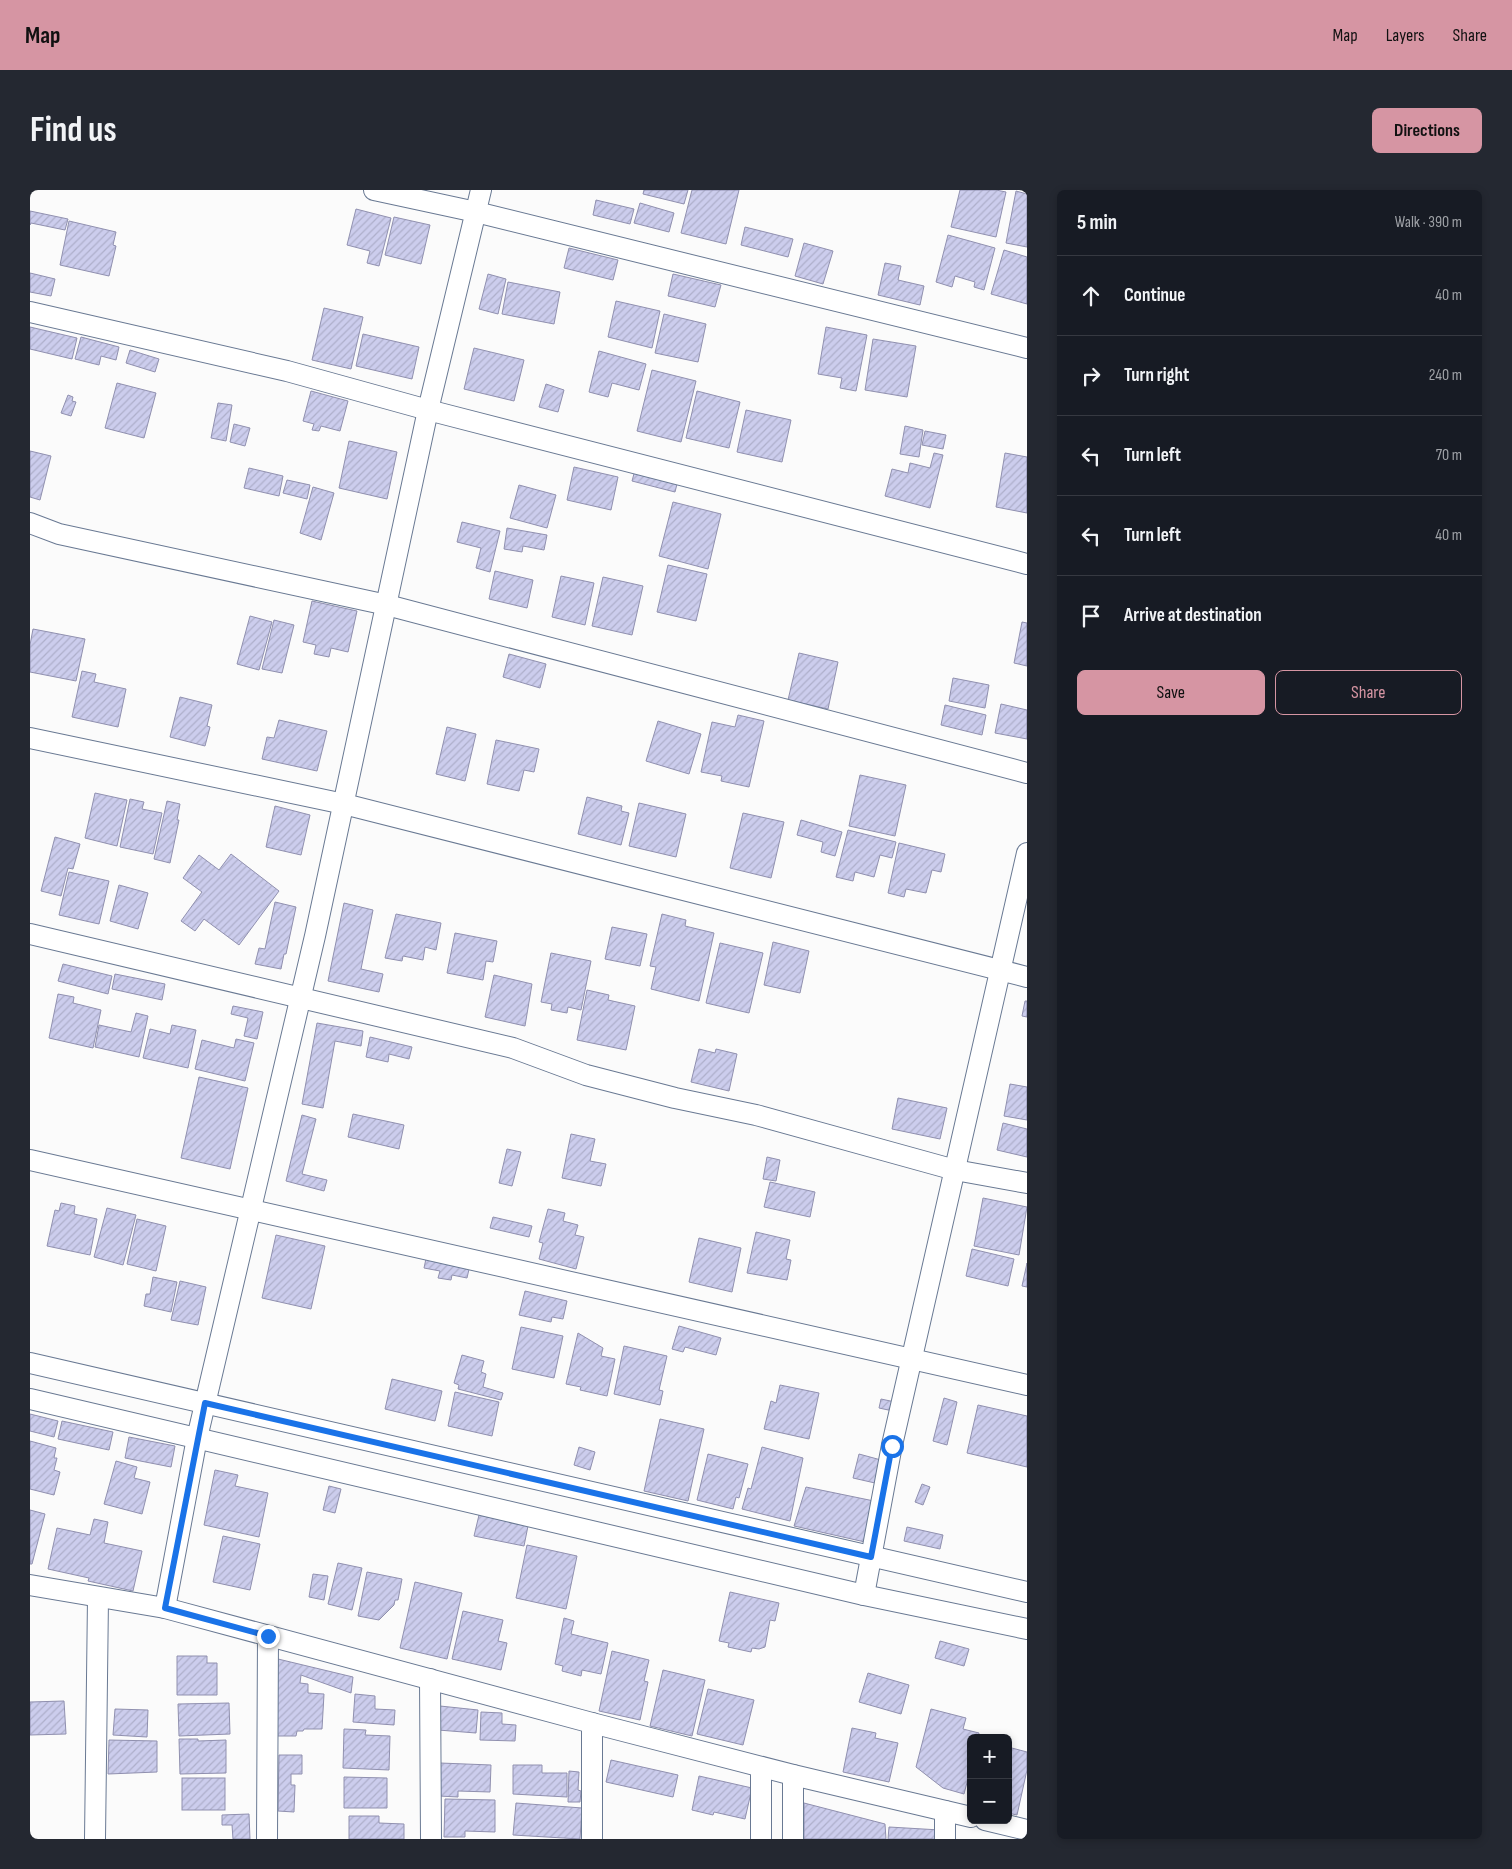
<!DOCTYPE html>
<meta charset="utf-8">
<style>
body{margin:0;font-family:"Sofia Sans Condensed",sans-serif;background:#242831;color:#f1f3f6}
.controls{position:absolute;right:15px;bottom:15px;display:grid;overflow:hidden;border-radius:8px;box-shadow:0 2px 8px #0003}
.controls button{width:45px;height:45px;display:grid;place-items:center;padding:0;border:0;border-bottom:1px solid #363941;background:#171b24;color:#f1f3f6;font:25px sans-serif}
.stop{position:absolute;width:15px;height:15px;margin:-11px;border:4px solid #1a73e8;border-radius:50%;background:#fff}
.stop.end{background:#1a73e8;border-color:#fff;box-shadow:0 1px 5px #0008}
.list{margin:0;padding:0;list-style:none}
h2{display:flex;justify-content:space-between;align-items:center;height:65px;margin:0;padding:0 20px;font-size:21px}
h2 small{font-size:16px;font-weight:400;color:#9ea1a6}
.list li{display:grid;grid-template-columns:32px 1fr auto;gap:15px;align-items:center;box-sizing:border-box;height:80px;padding:0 20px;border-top:1px solid #363941}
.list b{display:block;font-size:19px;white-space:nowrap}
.list em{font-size:16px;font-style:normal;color:#9ea1a6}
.actions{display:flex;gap:10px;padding:15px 20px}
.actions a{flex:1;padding:11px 0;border:1px solid #d695a3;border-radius:8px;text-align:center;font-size:18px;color:#d695a3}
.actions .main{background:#d695a3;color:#111}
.icon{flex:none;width:28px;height:28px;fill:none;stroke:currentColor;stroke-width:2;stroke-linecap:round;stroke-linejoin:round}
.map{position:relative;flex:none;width:997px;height:1649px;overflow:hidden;border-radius:8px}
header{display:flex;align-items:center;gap:30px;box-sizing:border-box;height:70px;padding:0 25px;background:#d695a3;color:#111}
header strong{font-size:24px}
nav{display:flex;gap:28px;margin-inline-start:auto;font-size:18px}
.intro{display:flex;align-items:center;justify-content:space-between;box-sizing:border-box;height:120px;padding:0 30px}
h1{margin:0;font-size:35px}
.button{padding:12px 22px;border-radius:8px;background:#d695a3;color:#111;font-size:18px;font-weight:700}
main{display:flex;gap:30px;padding:0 30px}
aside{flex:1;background:#171b24;border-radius:8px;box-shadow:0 2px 8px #0003}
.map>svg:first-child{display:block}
.building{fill:url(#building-hatch);stroke:#9090af}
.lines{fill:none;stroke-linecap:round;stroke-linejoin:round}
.minor-casing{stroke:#697993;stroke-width:22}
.minor{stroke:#fff;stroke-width:20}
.route{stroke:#1a73e8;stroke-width:6}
</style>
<header>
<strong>Map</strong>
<nav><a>Map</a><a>Layers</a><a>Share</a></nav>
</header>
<div class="intro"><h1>Find us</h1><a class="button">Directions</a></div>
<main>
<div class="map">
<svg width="997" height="1649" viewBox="0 0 997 1649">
<defs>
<pattern id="building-hatch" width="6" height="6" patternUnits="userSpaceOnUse" patternTransform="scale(1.25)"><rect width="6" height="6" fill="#cccded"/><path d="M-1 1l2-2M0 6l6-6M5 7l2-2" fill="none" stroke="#aeafcb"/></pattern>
</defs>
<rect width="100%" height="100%" fill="#fbfbfb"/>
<!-- building -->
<g class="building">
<polygon points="614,0 658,0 654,14 613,4"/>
<polygon points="662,0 709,0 696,54 651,43"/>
<polygon points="930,0 966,0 976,2 966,47 921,37"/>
<polygon points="986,1 997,4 997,57 976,53"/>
<polygon points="566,10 604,19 600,34 563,25"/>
<polygon points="610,13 644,23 639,42 604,33"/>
<polygon points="326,19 361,28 349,76 337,73 340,61 317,55"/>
<polygon points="0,21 38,29 35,40 1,33 0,35"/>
<polygon points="364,27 400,35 391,74 355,65"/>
<polygon points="39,31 86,42 83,55 86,56 79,86 30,75"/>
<polygon points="715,37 763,49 758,67 711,55"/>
<polygon points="918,45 965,58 954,100 944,97 945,92 925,86 922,97 906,92"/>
<polygon points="774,53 803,61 793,94 765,86"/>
<polygon points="539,58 588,70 583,90 534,78"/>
<polygon points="974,60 997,67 997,114 961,104"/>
<polygon points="855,73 871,76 868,90 894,96 890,115 848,105"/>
<polygon points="0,83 25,89 21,106 0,102"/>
<polygon points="458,84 476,89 468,124 449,119"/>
<polygon points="643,84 691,95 685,117 638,106"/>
<polygon points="478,92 530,102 524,134 472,124"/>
<polygon points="586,111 630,121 622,158 578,147"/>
<polygon points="294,118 333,127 321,179 282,170"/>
<polygon points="634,124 676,134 668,172 625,163"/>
<polygon points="0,137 47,148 42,169 0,159"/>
<polygon points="796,137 837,145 826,201 810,198 812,188 788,184"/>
<polygon points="333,144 389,157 382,189 326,176"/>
<polygon points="51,147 89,157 86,170 71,166 69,175 45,169"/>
<polygon points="843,149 886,156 877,207 835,200"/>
<polygon points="444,158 494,170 484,211 434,199"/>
<polygon points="100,160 129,169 125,182 96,173"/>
<polygon points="569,161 616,174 609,200 582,193 578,207 559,202"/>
<polygon points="622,180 666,191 651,252 607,241"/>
<polygon points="87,193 126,203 114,248 75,238"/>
<polygon points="516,194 534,200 528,222 509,217"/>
<polygon points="281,201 318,211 310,241 291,236 289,241 282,240 284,234 273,231"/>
<polygon points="667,201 710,212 699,258 656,248"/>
<polygon points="38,205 43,207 42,211 46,212 41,226 31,223"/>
<polygon points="188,213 202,215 196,251 181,248"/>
<polygon points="716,220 761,230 752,272 707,262"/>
<polygon points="204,234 220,238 215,256 200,252"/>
<polygon points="875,236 893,240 889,267 870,264"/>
<polygon points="895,241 916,245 913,259 892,255"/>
<polygon points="319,251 367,262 357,309 309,298"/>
<polygon points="0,261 21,266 10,310 0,307"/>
<polygon points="904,263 913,265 900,318 855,306 862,279 878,283 880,273 900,278"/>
<polygon points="975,263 997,267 997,323 966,317"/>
<polygon points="544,277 588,287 581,320 537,310"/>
<polygon points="219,278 253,286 249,306 214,298"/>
<polygon points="605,280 648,290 645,302 602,291"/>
<polygon points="257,290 280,295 277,309 253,303"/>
<polygon points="489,295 526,305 517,338 480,328"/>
<polygon points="283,297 304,303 291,350 270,343"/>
<polygon points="643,312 691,324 678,379 629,366"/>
<polygon points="432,332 470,341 460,382 446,378 451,358 427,352"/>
<polygon points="477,338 517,345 514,360 493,356 492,362 474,359"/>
<polygon points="638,375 677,384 666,431 627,422"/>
<polygon points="465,381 503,390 497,418 459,409"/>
<polygon points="531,386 564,393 555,435 522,427"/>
<polygon points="573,387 613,396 602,445 562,436"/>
<polygon points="282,411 327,421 318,462 301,458 299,467 284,464 286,455 273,452"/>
<polygon points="220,426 242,432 229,480 207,474"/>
<polygon points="244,430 264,435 252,483 232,479"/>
<polygon points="992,432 997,433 997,476 984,473"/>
<polygon points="3,439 55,449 46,491 0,482 0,455"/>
<polygon points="769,463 808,472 798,519 758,510"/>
<polygon points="479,464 516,474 510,498 473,487"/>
<polygon points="52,481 66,484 64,492 96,499 88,537 42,527"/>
<polygon points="923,488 959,495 955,518 919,511"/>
<polygon points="150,507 182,515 177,536 180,537 175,556 140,547"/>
<polygon points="971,514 997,520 997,549 965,543"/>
<polygon points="915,515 956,525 952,545 911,535"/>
<polygon points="708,525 734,531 719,597 691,591 692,586 671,582 682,532 705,537"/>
<polygon points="249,530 297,541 287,581 232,569 237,547 244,548"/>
<polygon points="628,531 671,544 659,584 616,571"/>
<polygon points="417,537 446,544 435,591 406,584"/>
<polygon points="466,550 509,559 504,582 494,580 489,601 457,594"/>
<polygon points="830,585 876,595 865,646 819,636"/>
<polygon points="65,603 97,610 87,656 55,648"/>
<polygon points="557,607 592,616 591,621 599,623 591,655 548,644"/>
<polygon points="100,609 114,612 112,619 132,623 123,664 90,657"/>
<polygon points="137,611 150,614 147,630 149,630 140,673 124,669"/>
<polygon points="609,613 656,624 646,667 599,656"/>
<polygon points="245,616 280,625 271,665 236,657"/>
<polygon points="713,623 754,632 741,688 700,678"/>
<polygon points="771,630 812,642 805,666 791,662 793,652 767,645"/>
<polygon points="818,640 866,652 862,668 850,665 844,687 825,682 823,691 806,687"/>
<polygon points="25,647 50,654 43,679 38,678 31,706 11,701"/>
<polygon points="869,653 915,664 911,682 902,680 896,703 876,699 874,707 858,703"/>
<polygon points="201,664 249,701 209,755 174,729 165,741 151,731 172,702 153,688 169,665 189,680"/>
<polygon points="39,682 79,691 69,734 29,725"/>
<polygon points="89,695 118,703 108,739 80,731"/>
<polygon points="245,712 266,717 256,764 254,764 251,779 225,774 229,758 235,759"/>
<polygon points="314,713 343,720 331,779 353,784 349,802 298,791"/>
<polygon points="366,724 411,733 406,760 395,757 393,770 373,766 372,771 355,768"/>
<polygon points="632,724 656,730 655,736 684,743 669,811 621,799 626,777 620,776"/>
<polygon points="582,737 617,744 610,776 575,769"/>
<polygon points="425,743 467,751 463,772 456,771 453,790 417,783"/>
<polygon points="743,752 779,761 770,803 734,795"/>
<polygon points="690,753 733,763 719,823 676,813"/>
<polygon points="521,763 561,771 551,820 538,817 537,823 521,820 522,814 511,812"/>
<polygon points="33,774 82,786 78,804 28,791"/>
<polygon points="85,784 135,794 132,810 82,799"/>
<polygon points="464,785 502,794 495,836 455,827"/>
<polygon points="557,800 579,805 578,810 605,816 596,860 547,850"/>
<polygon points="28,804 44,807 43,813 71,820 63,858 19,848"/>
<polygon points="995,811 997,811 997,827 992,826"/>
<polygon points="203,816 233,822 227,849 214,846 218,828 201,824"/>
<polygon points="106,823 118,826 109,867 65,857 69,835 101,842"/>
<polygon points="287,833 333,841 331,856 305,851 293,918 272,914"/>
<polygon points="142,835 166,840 158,878 113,868 120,839 140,844"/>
<polygon points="340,847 382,857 379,869 359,864 358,872 336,867"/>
<polygon points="206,849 224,853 215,891 165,879 172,850 204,858"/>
<polygon points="669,859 685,863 686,859 707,864 699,901 661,892"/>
<polygon points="169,887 218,898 200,979 151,968"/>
<polygon points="980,894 997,897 997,930 974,926"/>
<polygon points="868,908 917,918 910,949 862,939"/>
<polygon points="323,924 374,935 369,959 318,947"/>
<polygon points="272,925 286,929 272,984 297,990 294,1001 256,991"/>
<polygon points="973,933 997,939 997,967 967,960"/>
<polygon points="541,944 565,949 560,971 576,974 571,996 532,988"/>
<polygon points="477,959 491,962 482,996 469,993"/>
<polygon points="737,967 750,970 746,991 733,989"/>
<polygon points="740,992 785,1002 780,1027 734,1017"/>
<polygon points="953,1008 997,1017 989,1065 944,1056"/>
<polygon points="31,1013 45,1016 44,1024 67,1029 60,1065 17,1056 25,1020 29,1021"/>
<polygon points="77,1018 106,1025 93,1075 64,1067"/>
<polygon points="518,1019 535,1023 533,1031 548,1035 545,1045 554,1047 546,1079 509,1069 513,1053 509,1052"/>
<polygon points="463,1027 502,1036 499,1047 460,1038"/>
<polygon points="107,1029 136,1036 126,1081 97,1074"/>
<polygon points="726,1042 760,1050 756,1069 761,1070 757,1090 717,1083"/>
<polygon points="246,1045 295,1056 281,1119 232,1108"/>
<polygon points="669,1048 711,1058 702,1102 659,1092"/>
<polygon points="942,1059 984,1069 978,1096 936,1086"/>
<polygon points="397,1064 440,1075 437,1088 422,1085 421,1090 408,1088 410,1081 394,1078"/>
<polygon points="997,1073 997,1097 992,1096"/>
<polygon points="123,1087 147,1092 141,1122 114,1116 116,1104 120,1104"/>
<polygon points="150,1091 176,1097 168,1135 141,1130"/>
<polygon points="495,1101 537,1111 533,1129 522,1127 521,1132 489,1125"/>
<polygon points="649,1136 691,1148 686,1165 655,1157 653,1162 642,1159"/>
<polygon points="491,1137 533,1146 524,1188 482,1179"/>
<polygon points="548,1143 573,1158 571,1166 585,1169 577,1206 550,1200 551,1197 536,1194"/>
<polygon points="594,1156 637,1166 629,1200 633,1201 630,1215 584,1204"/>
<polygon points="432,1165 454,1171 451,1182 456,1184 453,1197 473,1203 471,1210 428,1199 429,1195 424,1193"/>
<polygon points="362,1189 412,1201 405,1231 355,1219"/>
<polygon points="750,1195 789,1203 779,1249 734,1239 741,1211 746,1213"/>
<polygon points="425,1202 469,1212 462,1246 418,1236"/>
<polygon points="914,1208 927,1212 917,1255 903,1251"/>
<polygon points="851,1209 865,1212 863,1221 849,1218"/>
<polygon points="948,1215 997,1226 997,1277 937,1263"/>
<polygon points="0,1224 28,1231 24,1247 0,1241"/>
<polygon points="630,1229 674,1239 658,1311 614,1301"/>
<polygon points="32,1231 83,1242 79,1260 28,1249"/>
<polygon points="99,1247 145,1256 141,1277 95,1268"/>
<polygon points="0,1251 26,1258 24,1268 27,1268 24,1280 30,1282 24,1305 0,1299"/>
<polygon points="549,1257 565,1262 560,1280 544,1275"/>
<polygon points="732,1257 773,1268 760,1331 712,1319 718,1298 721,1299"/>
<polygon points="678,1264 718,1274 709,1308 706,1307 703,1319 667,1310"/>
<polygon points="829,1264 851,1270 845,1293 823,1288"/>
<polygon points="86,1271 107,1277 104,1288 120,1292 112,1324 74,1314"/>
<polygon points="185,1280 208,1285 205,1296 238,1303 229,1347 174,1335"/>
<polygon points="892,1294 900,1297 893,1315 885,1312"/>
<polygon points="299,1296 311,1299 305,1323 293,1320"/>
<polygon points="776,1297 844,1311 835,1352 764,1336"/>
<polygon points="0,1320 15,1324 2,1374 0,1374"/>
<polygon points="449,1325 498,1336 494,1356 444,1346"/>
<polygon points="64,1329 78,1332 74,1353 112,1361 103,1401 58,1391 59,1388 18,1379 27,1338 60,1345"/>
<polygon points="877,1337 913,1345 910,1359 874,1351"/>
<polygon points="193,1346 230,1354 220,1400 183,1392"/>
<polygon points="497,1355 547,1366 536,1419 486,1408"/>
<polygon points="308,1373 332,1378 322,1420 298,1414"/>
<polygon points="337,1382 372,1389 368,1410 365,1410 364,1415 349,1430 328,1426"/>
<polygon points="283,1384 298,1386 294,1410 279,1407"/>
<polygon points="385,1392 432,1403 417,1469 370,1458"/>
<polygon points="700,1402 749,1413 745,1431 740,1430 735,1457 729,1459 722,1458 721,1462 698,1457 699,1453 689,1451"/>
<polygon points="433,1421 473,1430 468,1451 477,1453 471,1480 422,1469"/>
<polygon points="534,1428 544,1431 541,1444 578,1453 571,1484 552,1480 551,1486 532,1481 533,1476 525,1474"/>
<polygon points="910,1451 939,1459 934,1476 905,1468"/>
<polygon points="582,1461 619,1470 614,1491 618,1492 610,1530 569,1521"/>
<polygon points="147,1466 177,1466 177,1473 187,1473 187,1505 147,1505"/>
<polygon points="248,1469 323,1487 321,1503 271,1485 270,1493 278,1494 278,1503 294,1504 292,1539 274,1539 273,1541 267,1541 266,1546 245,1546"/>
<polygon points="633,1480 675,1490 662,1546 620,1536"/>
<polygon points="838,1483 879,1495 871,1524 829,1512"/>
<polygon points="678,1499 724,1510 713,1555 667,1544"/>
<polygon points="325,1504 345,1506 345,1519 365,1520 364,1535 323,1532"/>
<polygon points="34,1511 36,1544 0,1545 0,1512"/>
<polygon points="199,1513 200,1544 149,1546 148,1514"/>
<polygon points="410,1516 448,1520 446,1543 408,1540"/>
<polygon points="85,1519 118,1520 117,1547 83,1545"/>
<polygon points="901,1519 936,1528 933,1539 949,1543 948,1548 941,1548 941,1577 934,1604 913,1598 886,1577"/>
<polygon points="451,1522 472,1523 472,1534 486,1535 485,1551 450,1550"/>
<polygon points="822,1538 846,1543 845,1548 868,1553 859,1592 813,1582"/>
<polygon points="314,1539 336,1540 335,1545 360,1546 359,1580 313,1578"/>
<polygon points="149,1549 168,1549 168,1551 196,1550 196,1583 150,1584"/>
<polygon points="79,1550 127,1551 127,1582 78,1584"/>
<polygon points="978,1557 997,1562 997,1580 987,1625 978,1623"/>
<polygon points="249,1565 272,1565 272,1584 261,1584 261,1595 265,1595 264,1622 248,1621"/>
<polygon points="581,1570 648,1585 643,1607 576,1592"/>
<polygon points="410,1573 461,1575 460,1602 428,1601 428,1607 409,1606"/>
<polygon points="483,1575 512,1575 512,1583 537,1583 537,1607 483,1604"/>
<polygon points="539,1581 549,1582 548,1600 551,1601 550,1612 538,1612"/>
<polygon points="669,1586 722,1598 715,1629 684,1622 683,1625 662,1620"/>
<polygon points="314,1587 357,1588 357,1618 314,1618"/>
<rect x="152" y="1588" width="43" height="32"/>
<polygon points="415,1609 465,1610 465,1642 435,1641 435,1647 414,1647"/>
<polygon points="486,1613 552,1618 550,1649 483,1645"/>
<polygon points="774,1613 855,1634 856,1649 774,1649"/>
<polygon points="219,1624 220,1649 203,1649 202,1635 192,1635 192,1625"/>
<polygon points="319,1626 349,1626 349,1633 374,1634 374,1649 319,1649"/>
<polygon points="859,1637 910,1640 909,1649 858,1649"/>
</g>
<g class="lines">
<defs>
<g id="minor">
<polyline points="344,0 446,22 997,158"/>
<polyline points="0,122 257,181 398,220 997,374"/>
<polyline points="0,333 29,344 357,415 997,583"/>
<polyline points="0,548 314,614 997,787"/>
<polyline points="0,744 483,858 556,885 645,908 726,925 925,980 997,993"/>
<polyline points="0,970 997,1195"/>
<polyline points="0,1173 997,1402"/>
<polyline points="0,1209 834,1405 997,1439"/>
<polyline points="0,1395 135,1418 562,1533 763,1585 941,1627"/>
<polyline points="834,1405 862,1255 997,663"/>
<polyline points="135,1418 167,1248 285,746 398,220 451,0"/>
<polyline points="400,1489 401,1649"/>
<polyline points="562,1533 562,1649"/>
<polyline points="731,1577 731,1649"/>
<polyline points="955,1630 997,1640"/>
<polyline points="65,1649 68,1408"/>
<polyline points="237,1649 238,1446"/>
<polyline points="763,1649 763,1585"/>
<polyline points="915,1649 915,1621"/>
</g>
</defs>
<!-- minor casing -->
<use href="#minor" class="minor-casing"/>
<!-- minor -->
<use href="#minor" class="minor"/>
</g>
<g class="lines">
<!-- route -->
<polyline class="route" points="238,1446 135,1418 175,1213 841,1367 862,1256"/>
</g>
</svg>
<div class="controls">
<button>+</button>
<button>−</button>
</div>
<div class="stop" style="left:862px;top:1256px"></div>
<div class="stop end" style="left:238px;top:1446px"></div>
</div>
<aside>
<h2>5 min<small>Walk · 390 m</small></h2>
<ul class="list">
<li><svg class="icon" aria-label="ahead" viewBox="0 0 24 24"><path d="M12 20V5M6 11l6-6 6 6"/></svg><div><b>Continue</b></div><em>40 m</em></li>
<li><svg class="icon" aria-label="right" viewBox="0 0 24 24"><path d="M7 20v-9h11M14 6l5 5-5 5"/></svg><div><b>Turn right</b></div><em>240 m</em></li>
<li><svg class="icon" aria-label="left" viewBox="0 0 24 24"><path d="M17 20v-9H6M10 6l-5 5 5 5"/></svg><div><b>Turn left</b></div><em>70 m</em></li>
<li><svg class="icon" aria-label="left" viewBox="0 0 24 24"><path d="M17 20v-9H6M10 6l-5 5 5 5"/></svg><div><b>Turn left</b></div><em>40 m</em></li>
<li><svg class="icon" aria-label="arrive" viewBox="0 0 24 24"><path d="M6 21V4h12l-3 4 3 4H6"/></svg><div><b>Arrive at destination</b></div></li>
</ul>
<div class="actions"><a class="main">Save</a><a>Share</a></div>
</aside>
</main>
